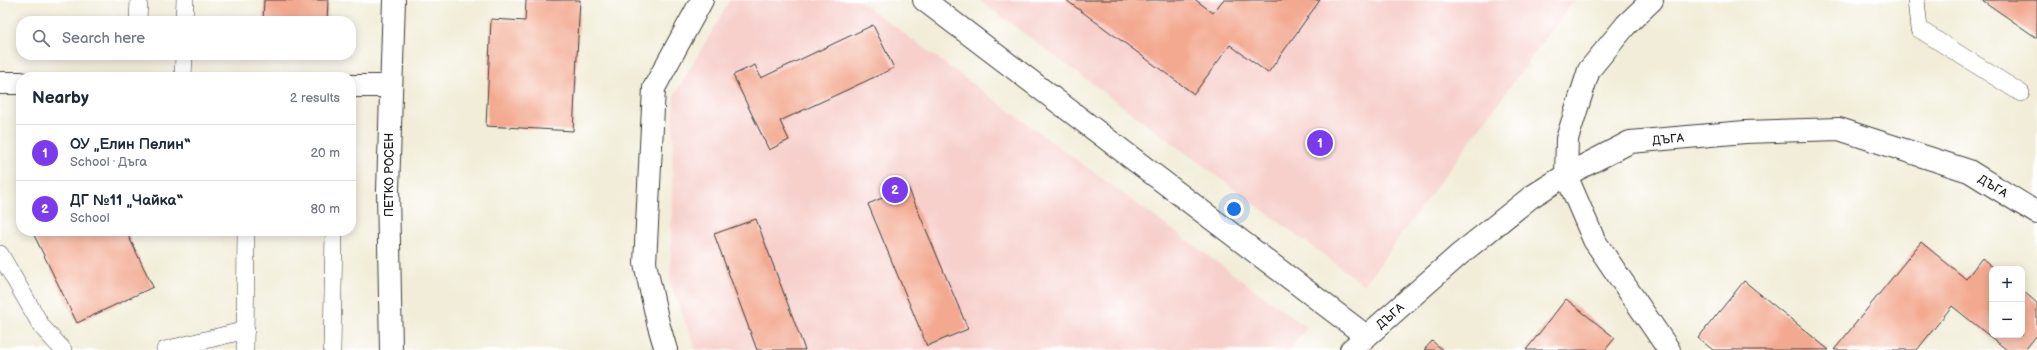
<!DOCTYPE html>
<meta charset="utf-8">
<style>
body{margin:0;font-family:"Balsamiq Sans",sans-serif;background:#f2f2f3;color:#1f2937}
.controls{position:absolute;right:12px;bottom:12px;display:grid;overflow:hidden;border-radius:8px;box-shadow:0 2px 10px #0003}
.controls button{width:36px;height:36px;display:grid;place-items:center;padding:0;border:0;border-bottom:1px solid #e0e1e3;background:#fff;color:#1f2937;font:20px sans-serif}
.you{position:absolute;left:1234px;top:209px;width:14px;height:14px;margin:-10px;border:3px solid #fff;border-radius:50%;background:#1a73e8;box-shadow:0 0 0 6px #1a73e833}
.badge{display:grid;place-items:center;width:26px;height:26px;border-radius:50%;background:#7c3aed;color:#fff;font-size:13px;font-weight:700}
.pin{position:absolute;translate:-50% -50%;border:2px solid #fff;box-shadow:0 1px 4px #0006}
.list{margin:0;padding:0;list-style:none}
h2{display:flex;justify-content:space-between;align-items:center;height:52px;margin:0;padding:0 16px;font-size:17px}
h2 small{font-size:13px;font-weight:400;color:#747a83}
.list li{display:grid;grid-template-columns:26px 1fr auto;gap:12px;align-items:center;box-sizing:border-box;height:56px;padding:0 16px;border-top:1px solid #e0e1e3}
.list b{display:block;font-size:15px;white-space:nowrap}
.list p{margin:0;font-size:13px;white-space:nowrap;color:#747a83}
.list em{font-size:13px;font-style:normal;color:#747a83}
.icon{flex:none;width:22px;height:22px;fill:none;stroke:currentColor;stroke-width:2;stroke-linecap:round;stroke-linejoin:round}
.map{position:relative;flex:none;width:2037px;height:350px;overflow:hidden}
.search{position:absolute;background:#fff;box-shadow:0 2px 10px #0003;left:16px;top:16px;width:340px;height:44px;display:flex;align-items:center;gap:10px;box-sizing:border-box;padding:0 14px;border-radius:16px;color:#747a83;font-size:15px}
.panel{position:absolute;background:#fff;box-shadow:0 2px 10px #0003;left:16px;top:72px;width:340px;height:164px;border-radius:16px}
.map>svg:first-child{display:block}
.built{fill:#f7d0cc}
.building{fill:#f3a990}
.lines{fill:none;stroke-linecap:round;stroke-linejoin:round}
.lane-casing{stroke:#3c3b38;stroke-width:18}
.street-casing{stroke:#3c3b38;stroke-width:24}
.lane{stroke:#fff;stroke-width:17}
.street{stroke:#fff;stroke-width:22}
.labels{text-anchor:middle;stroke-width:3.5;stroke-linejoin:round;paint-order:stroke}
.street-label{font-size:12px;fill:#1c1c1c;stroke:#fff}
</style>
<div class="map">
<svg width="2037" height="350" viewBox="0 0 2037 350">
<rect width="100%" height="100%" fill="#fff"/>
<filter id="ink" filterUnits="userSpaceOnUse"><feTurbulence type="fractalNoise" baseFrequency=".025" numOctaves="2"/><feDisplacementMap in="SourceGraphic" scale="8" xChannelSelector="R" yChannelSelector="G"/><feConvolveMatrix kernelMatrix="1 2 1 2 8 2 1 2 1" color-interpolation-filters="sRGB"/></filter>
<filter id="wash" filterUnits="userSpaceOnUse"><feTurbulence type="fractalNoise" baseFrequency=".012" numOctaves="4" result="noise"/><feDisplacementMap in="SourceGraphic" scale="16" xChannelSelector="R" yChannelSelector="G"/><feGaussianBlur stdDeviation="0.9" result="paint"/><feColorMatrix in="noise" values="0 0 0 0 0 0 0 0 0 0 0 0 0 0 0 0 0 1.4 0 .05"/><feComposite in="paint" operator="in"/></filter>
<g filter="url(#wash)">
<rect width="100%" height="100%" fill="#f1edd8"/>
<!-- built -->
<g class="built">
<polygon points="730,0 858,0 1307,328 1289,350 696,350 670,283 674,96"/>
<polygon points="979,0 1574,0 1364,285"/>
</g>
<g id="blocks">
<!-- building -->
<g class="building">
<polygon points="264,0 328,0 327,21 263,21"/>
<polygon points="526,0 580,0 573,131 486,126 491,19 525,21"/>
<polygon points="1066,0 1196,0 1213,13 1223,0 1320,0 1268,73 1230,45 1194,94"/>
<polygon points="1982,0 2037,0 2037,38"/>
<polygon points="873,25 894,68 780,121 789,140 769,150 733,75 755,65 761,78"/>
<polygon points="908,187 968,329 927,346 868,204"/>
<polygon points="756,219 805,350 757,350 714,234"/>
<polygon points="32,231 126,231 153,287 77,323"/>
<polygon points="1921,242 1966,279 1982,258 1995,269 1992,269 1992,335 2022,335 2022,290 2037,303 2037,335 2025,350 2007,350 1952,306 1917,350 1834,350"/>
<polygon points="1744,281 1829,350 1713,350 1698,338"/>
<polygon points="1566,299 1615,338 1605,350 1526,350"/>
<polygon points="1432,341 1443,350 1424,350"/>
</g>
</g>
</g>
<g filter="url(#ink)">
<use href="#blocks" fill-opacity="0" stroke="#3c3b38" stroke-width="1"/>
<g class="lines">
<defs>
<g id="lane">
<polyline points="1916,0 1919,29 2021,93"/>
<polyline points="138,21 139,0"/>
<polyline points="184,21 185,0"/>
<polyline points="183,77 184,55"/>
<polyline points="0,254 42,327 63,350"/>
<polyline points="165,350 246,330"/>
<polyline points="245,350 246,231"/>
<polyline points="332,350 334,231"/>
</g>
<g id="street">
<polyline points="924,0 1366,336"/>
<polyline points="1652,0 1626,25 1589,70 1567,139 1566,175 1594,240 1669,350"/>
<polyline points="0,83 21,83"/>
<polyline points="351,86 391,86"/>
<polyline points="391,350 388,190 394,0"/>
<polyline points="666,350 658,323 645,263 654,88 702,0"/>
<polyline points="1351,350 1460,254 1531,197 1566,175 1630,142 1745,132 1839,129 1969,171 2037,213"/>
</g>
</defs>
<!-- lane casing -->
<use href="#lane" class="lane-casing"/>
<!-- street casing -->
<use href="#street" class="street-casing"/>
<!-- lane -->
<use href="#lane" class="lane"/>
<!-- street -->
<use href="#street" class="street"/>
</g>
</g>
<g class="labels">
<!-- street labels -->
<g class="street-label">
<text transform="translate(1668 139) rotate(-5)" y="4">ДЪГА</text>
<text transform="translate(389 175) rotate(-90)" y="4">ПЕТКО РОСЕН</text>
<text transform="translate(1993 186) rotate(32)" y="4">ДЪГА</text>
<text transform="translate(1390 316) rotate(-41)" y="4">ДЪГА</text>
</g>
</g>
</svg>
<div class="controls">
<button>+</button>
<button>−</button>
</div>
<div class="you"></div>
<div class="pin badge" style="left:1320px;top:143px">1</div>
<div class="pin badge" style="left:895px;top:190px">2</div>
<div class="search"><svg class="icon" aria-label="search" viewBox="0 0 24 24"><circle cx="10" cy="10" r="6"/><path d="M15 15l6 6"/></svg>Search here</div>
<section class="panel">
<h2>Nearby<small>2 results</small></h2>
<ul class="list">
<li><span class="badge">1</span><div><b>ОУ „Елин Пелин“</b><p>School · Дъга</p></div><em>20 m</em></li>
<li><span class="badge">2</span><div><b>ДГ №11 „Чайка“</b><p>School</p></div><em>80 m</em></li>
</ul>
</section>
</div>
